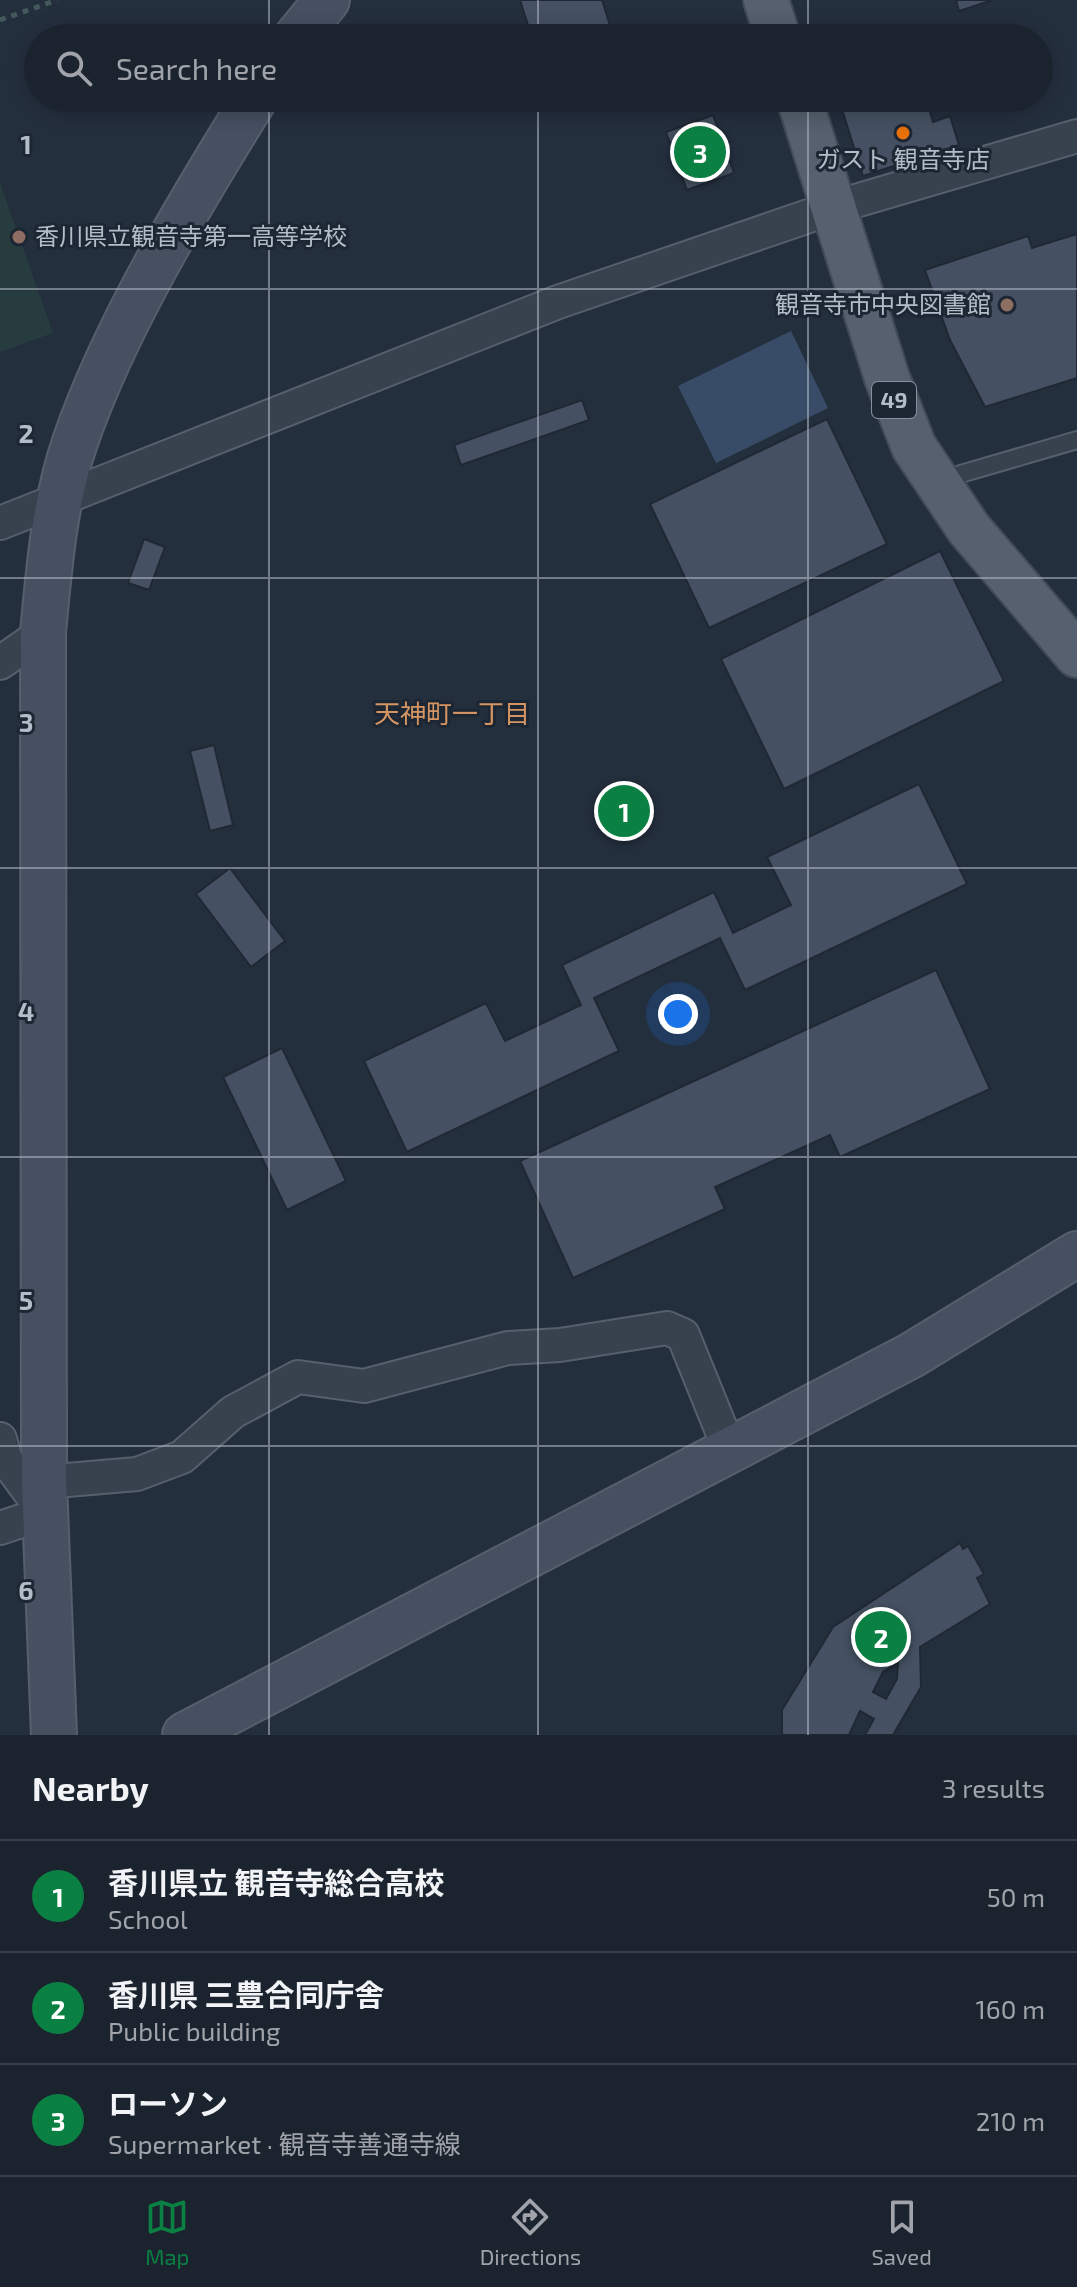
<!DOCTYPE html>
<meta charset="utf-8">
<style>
body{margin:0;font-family:"Exo 2","Noto Sans JP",sans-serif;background:#282f3a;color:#f1f3f6}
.you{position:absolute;left:678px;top:1014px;width:28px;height:28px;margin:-20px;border:6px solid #fff;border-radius:50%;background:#1a73e8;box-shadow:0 0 0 12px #1a73e833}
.badge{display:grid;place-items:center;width:52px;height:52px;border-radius:50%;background:#0b8043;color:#fff;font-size:26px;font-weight:700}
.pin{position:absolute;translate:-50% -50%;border:4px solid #fff;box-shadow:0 2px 8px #0006}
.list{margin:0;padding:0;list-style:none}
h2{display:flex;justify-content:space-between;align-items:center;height:104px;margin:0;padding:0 32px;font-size:34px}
h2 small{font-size:26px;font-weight:400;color:#a0a4aa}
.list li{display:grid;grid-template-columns:52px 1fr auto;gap:24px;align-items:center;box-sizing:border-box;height:112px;padding:0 32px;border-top:2px solid #39404a}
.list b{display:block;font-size:30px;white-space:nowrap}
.list p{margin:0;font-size:26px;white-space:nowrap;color:#a0a4aa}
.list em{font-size:26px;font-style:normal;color:#a0a4aa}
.icon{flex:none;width:44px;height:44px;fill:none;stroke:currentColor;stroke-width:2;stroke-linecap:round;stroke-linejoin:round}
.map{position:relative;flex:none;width:1077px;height:1735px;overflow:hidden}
.search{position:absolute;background:#1b232e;box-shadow:0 4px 20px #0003;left:24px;right:24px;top:24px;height:88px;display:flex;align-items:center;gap:20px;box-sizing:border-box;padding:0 28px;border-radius:44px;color:#a0a4aa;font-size:30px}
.sheet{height:440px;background:#1b232e}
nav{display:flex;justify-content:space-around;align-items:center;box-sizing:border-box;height:112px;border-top:2px solid #39404a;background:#1b232e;font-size:22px;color:#a0a4aa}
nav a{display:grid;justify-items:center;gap:4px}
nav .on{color:#0b8043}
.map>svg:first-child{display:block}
.green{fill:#263c3f}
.water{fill:#394c67}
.building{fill:#455162;stroke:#1f2835;stroke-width:2;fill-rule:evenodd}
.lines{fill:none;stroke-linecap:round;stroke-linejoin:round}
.lane-casing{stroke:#565f6c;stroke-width:20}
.street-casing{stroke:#565f6c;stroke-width:36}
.secondary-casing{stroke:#565f6c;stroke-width:48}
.primary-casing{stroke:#414a57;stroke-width:48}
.path{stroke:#44595c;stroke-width:5;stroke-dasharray:6 6;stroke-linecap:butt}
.lane{stroke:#38414e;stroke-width:16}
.street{stroke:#38414e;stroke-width:32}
.secondary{stroke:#465061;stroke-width:44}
.primary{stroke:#56606e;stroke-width:44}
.grid{fill:none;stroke:#b4bcc9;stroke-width:2;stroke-opacity:0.55}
.food-dot{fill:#e8710a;stroke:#1d2633;stroke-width:3}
.education-dot{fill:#8d6e63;stroke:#1d2633;stroke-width:3}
.labels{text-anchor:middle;stroke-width:6;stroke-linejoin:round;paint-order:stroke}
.shield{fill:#1d2633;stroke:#878f9c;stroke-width:2}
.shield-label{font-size:22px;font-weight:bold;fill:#b4bcc9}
.poi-label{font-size:24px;fill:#b4bcc9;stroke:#1d2633}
.neighbourhood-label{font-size:26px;fill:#d59563;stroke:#1d2633}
.grid-label{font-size:26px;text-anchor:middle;font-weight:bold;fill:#b4bcc9;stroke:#1d2633;stroke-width:6;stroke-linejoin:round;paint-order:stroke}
</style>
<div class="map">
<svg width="1077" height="1735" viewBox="0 0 1077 1735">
<rect width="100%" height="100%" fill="#242f3e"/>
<!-- green -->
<polygon class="green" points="0,183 53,333 0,352"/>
<!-- water -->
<polygon class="water" points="791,331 828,408 716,463 678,386"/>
<!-- building -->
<g class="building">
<polygon points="520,0 602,0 614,38 532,38"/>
<polygon points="956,0 993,0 959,11"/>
<polygon points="847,98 926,98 933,122 950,116 959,145 863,176 839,100"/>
<polygon points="713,115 734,173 687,190 666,132"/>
<polygon points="1077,234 1077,378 985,407 950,340 925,270 1028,236 1032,248"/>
<polygon points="582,400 589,420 461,465 454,445"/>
<polygon points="827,419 887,544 709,628 650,504"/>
<polygon points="144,539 165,547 149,590 128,583"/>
<polygon points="940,551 1004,681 784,789 721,659"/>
<polygon points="214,745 233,825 210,831 190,751"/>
<polygon points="919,784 967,884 745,990 720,938 594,998 619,1051 407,1152 364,1061 486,1003 505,1041 581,1005 562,965 714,892 733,933 791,905 767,857"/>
<polygon points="230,868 285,941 251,967 196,894"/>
<polygon points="936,970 990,1089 840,1157 830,1135 715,1187 725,1209 573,1278 520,1161"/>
<polygon points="282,1048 346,1181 287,1210 223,1077"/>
<path d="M 960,1543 L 963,1549 L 968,1546 L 984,1574 L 977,1578 L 990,1604 L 920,1647 L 921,1687 L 893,1735 L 865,1735 L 874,1719 L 860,1711 L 849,1735 L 782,1735 L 782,1710 L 833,1627 ZM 898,1663 L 897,1679 L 886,1699 L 873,1692 L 883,1672 Z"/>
</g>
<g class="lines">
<defs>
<polyline id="lane" points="940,480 1077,440"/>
<g id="street">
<polyline points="0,523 558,302 835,207 1077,136"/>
<polyline points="0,663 43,633"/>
<polyline points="0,1439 6,1460 45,1513 0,1528"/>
<polyline points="44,1482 137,1474 182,1457 233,1412 298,1377 364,1386 508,1348 560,1345 667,1328 683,1335 730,1451"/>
</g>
<g id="secondary">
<polyline points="296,38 327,0"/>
<path d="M 54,1735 L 44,1482 L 43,633 C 49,569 54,503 75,442 C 114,328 191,201 255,98"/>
<polyline points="185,1735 912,1355 1077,1254"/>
</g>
<g id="primary">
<polyline points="766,0 778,38"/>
<polyline points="799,98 887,378 914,447 969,529 1077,655"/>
</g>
</defs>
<!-- lane casing -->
<use href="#lane" class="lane-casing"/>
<!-- street casing -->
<use href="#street" class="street-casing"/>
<!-- secondary casing -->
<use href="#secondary" class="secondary-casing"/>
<!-- primary casing -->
<use href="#primary" class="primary-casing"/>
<!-- path -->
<polyline class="path" points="0,20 57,0"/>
<!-- lane -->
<use href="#lane" class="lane"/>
<!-- street -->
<use href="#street" class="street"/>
<!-- secondary -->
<use href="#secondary" class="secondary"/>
<!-- primary -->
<use href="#primary" class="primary"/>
</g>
<!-- grid -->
<path class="grid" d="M 269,0 L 269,38M 538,0 L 538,38M 808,0 L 808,38M 269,98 L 269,1735M 538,98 L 538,1735M 808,98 L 808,1735M 0,289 L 1077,289M 0,578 L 1077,578M 0,868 L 1077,868M 0,1157 L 1077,1157M 0,1446 L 1077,1446"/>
<!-- markers -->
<circle class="food-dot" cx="903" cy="133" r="8"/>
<g class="education-dot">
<circle cx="19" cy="237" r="8"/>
<circle cx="1007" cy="305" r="8"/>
</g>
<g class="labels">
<!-- shield labels -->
<rect class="shield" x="872" y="382" width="44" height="36" rx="6"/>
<g class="shield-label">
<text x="894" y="408">49</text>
</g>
<!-- poi labels -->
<g class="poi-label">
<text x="903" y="168">ガスト 観音寺店</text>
<text x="35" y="245" text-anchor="start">香川県立観音寺第一高等学校</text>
<text x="991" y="313" text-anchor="end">観音寺市中央図書館</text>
</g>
<!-- neighbourhood labels -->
<g class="neighbourhood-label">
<text x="452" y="723">天神町一丁目</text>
</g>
</g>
<g class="grid-label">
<text x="26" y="154">1</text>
<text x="26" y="443">2</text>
<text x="26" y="732">3</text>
<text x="26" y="1021">4</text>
<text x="26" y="1310">5</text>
<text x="26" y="1600">6</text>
</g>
</svg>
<div class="you"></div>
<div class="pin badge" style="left:624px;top:811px">1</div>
<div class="pin badge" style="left:881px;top:1637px">2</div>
<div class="pin badge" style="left:700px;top:152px">3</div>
<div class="search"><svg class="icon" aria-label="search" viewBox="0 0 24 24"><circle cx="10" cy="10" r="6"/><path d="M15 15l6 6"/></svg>Search here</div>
</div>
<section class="sheet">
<h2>Nearby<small>3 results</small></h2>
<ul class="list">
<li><span class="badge">1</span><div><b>香川県立 観音寺総合高校</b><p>School</p></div><em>50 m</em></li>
<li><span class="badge">2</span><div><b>香川県 三豊合同庁舎</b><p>Public building</p></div><em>160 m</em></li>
<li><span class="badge">3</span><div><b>ローソン</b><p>Supermarket · 観音寺善通寺線</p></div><em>210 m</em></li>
</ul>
</section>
<nav>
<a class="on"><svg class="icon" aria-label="map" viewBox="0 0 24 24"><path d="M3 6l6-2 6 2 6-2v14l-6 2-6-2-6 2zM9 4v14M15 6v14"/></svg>Map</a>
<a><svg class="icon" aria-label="directions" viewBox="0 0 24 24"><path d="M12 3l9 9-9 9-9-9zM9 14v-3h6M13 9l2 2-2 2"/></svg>Directions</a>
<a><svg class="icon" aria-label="saved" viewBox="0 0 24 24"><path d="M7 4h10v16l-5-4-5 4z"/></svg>Saved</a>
</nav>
